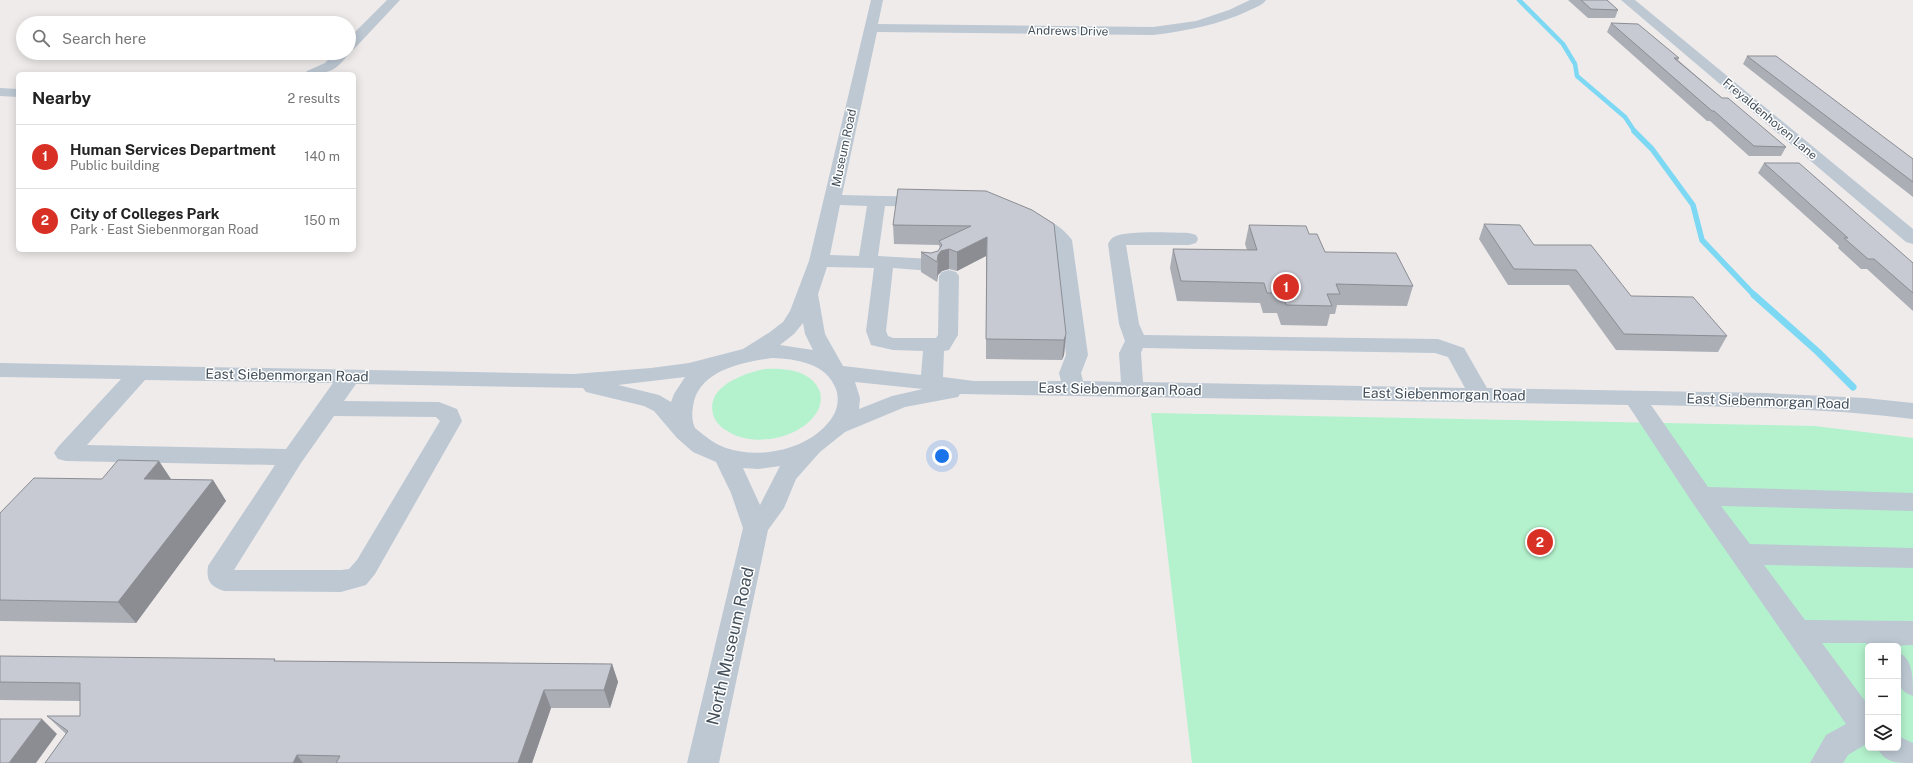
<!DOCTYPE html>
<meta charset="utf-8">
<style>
body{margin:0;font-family:"Public Sans",sans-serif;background:#f6f6f6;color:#222}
.controls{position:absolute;right:12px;bottom:12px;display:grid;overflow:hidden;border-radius:6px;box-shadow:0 2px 10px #0003}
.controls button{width:36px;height:36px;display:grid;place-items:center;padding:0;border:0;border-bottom:1px solid #e0e0e0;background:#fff;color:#222;font:20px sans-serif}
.you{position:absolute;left:942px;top:456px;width:14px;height:14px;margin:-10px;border:3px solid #fff;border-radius:50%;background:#1a73e8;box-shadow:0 0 0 6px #1a73e833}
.badge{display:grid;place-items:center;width:26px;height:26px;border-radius:50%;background:#d93025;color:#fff;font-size:13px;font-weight:700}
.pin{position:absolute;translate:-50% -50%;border:2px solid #fff;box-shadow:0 1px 4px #0006}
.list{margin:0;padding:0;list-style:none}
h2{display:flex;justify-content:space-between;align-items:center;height:52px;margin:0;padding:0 16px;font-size:17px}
h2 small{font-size:13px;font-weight:400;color:#767676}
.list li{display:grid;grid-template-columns:26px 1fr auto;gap:12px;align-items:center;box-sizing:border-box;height:64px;padding:0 16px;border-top:1px solid #e0e0e0}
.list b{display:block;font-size:15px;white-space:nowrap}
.list p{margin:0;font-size:13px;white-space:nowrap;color:#767676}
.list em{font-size:13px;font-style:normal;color:#767676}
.icon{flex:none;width:22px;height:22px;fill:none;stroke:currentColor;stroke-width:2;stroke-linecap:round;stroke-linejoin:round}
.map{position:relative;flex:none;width:1913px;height:763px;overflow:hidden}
.search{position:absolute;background:#fff;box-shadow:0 2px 10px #0003;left:16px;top:16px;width:340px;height:44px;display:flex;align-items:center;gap:10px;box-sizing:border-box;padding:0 14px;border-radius:22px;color:#767676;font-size:15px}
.panel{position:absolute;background:#fff;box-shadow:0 2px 10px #0003;left:16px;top:72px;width:340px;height:180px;border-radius:6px}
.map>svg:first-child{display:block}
.green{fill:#b4f2cd;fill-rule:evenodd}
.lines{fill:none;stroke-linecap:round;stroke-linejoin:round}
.stream-far2{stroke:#7dd8f3;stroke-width:4.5}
.stream-far1{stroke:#7dd8f3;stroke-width:5.5}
.stream{stroke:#7dd8f3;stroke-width:7}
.minor{fill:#bdc8d3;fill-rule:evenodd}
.wall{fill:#abaeb5}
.shaded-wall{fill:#8b8d93}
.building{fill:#c7cad2;stroke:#8b8d93}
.labels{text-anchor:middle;stroke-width:3;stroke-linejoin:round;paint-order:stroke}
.far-street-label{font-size:12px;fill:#424f5a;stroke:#fff}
.street-label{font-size:14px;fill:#424f5a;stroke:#fff}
.near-street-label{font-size:17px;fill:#424f5a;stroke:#fff}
</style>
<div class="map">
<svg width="1913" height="763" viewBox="0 0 1913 763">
<rect width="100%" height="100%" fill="#efebeb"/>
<!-- green -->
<g class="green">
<path d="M 765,369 C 785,368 812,370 820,392 C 822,400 820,409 815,415 C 799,437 762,445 737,436 C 728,432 718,427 714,417 C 703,387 744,373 765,369 Z"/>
<path d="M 1151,413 L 1815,426 L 1913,438 L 1913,763 L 1192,763 ZM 1868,646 L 1898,646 L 1898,748 L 1868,748 Z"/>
</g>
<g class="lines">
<!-- stream-far2 -->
<polyline class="stream-far2" points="1519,0 1563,44 1575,64 1577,76 1625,117 1635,132"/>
<!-- stream-far1 -->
<polyline class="stream-far1" points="1634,131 1652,149 1693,205 1702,240 1755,296"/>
<!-- stream -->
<polyline class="stream" points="1754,295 1818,352 1853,387"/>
<!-- minor -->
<g class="minor">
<polygon points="387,0 400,0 354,49 349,50 349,38"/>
<path d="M 871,0 L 883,0 L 878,24 L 1153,27 L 1196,21 L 1229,10 L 1250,0 L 1266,0 C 1263,5 1254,8 1248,11 C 1218,25 1186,31 1153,35 L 877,32 L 842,195 L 926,197 L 932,198 L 935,202 L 932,206 L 926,207 L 885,206 L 878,256 L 931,259 L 938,261 L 941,265 L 938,269 L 931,271 L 893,268 L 886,331 L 888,336 L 893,338 L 936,338 L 938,335 L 939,276 L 942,272 L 949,270 L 956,272 L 959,276 L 958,335 L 949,350 L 944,351 L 943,377 L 974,381 L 1061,381 L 1059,373 L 1066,355 L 1054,242 L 1040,231 L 1023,223 L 1020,219 L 1023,215 C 1039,211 1063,227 1072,240 L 1088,355 L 1081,373 L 1083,381 L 1121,382 L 1119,353 L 1125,341 L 1119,324 L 1108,244 C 1109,242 1111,238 1114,237 C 1128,230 1171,233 1189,233 L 1196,235 L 1198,239 L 1196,243 L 1189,245 L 1126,245 L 1139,324 L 1144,335 L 1438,339 L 1464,348 L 1487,388 L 1765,393 L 1865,398 L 1913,403 L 1913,419 C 1826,408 1739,407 1651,405 L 1708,487 L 1913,493 L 1913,511 L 1721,506 L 1750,544 L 1913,548 L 1913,568 L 1764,565 L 1805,620 L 1913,621 L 1913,645 L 1868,647 L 1866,643 L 1822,643 L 1868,705 L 1868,743 L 1848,755 L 1843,763 L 1810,763 L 1826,735 L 1846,724 L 1692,502 L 1628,405 L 960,394 L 958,397 L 905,407 L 845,432 L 820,452 L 796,479 L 784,508 L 768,530 L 719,763 L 687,763 L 743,528 L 731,493 L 716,462 L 693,452 L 677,438 L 654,411 L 644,406 L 586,392 L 583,388 L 356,384 L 344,401 L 439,402 L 457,409 L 462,421 L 375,574 L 366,585 L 341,592 L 224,591 C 210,586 206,581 208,566 L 275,465 L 66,461 L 58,459 L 54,453 L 58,447 L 121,379 L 0,377 L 0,363 L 574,374 L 651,368 L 689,363 L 743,349 L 770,332 L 783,322 L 790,311 L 809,261 ZM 840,205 L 867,206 L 859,256 L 830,255 ZM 827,267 L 874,268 L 866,331 L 871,345 L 893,350 L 923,351 L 921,375 L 843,366 L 825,334 L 818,294 ZM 803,323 L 805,334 L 813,350 L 780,345 L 794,334 ZM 1143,348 L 1435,353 L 1448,357 L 1465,388 L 1143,382 L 1141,353 ZM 772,358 C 797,359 826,363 836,389 C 839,398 838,408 833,416 C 813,449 761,460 726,448 C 714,444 705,436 695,428 C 691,419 692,410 694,401 C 703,369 744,362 772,358 ZM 685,377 L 674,394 L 671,402 L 659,395 L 618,385 ZM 145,380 L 333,383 L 286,449 L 87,445 ZM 855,382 L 923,389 L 892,396 L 859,409 L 860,398 ZM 334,416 L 436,417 L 440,421 L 357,560 L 349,569 L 341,570 L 234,570 L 301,463 ZM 780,466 L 760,505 L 743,468 L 758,469 Z"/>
<polygon points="1621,0 1635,0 1913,229 1913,244 1906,242"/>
<path d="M 334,53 L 349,53 C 336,72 327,74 305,74 L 307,71 L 325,63 Z"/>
<polygon points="0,88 18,89 18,97 0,96"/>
<path d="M 1898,652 C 1913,659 1913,676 1913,696 C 1891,688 1898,672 1898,652 Z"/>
<path d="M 1898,736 L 1913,743 L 1913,763 C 1895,763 1886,763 1877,748 L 1898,748 Z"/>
</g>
</g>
<!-- wall -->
<g class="wall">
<polygon points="1568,0 1607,0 1618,10 1615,18 1588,18"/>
<polygon points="1611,23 1679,58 1678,60 1722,98 1786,147 1781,156 1749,156 1710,121 1707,121 1607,32"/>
<polygon points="1747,56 1913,159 1913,197 1743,64"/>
<polygon points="1764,163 1913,263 1913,311 1867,269 1861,269 1838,248 1839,246 1758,173"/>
<polygon points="986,191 1066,334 1064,355 1062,360 986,359 986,256 957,271 949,269 942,271 938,275 937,282 921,272 921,252 931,253 938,251 940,249 939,245 894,244 893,225"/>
<polygon points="1484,224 1534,245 1631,296 1727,336 1718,352 1616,350 1569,285 1508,285 1479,239"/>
<polygon points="1249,225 1309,234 1325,252 1413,286 1407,306 1337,305 1335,314 1330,314 1327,326 1281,325 1277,313 1263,313 1260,303 1177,301 1170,268 1173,249 1247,250 1245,244"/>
<polygon points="172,479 213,480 226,501 136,623 0,621 0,513"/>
<polygon points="0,656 276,661 612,664 618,682 610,708 551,708 532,763 45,763 66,734 47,716 80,716 80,701 0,700"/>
</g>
<!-- shaded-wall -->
<g class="shaded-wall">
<polygon points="987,237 986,256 957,271 957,252"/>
<polygon points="949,249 949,269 942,271 938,275 937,282 938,255 941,251"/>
<polygon points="1066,334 1064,355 1062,360 1064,340"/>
<polygon points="159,461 173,482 144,479"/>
<polygon points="213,480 226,501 136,623 118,602"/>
<polygon points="612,664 618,682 610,708 604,690"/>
<polygon points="544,690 551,708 532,763 518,763"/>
<polygon points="42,719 57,734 36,763 9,763"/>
<polygon points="297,755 303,763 293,763"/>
</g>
<!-- building -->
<g class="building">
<polygon points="1581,0 1607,0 1618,10 1591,9"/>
<polygon points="1611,23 1638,24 1679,58 1674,58 1722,98 1728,98 1786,147 1754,146 1714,111 1712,111"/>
<polygon points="1747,56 1776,56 1913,159 1913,182"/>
<polygon points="1764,163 1799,163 1913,263 1913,293 1874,259 1868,259 1844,238 1848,238"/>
<polygon points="898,189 986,191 1032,210 1054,224 1066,334 1064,340 986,339 987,237 957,252 949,249 941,251 938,255 937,262 921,252 931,253 938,251 942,245 939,241 971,226 893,225"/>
<polygon points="1484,224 1520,225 1534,245 1591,245 1631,296 1693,297 1727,336 1624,334 1576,270 1514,269"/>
<polygon points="1249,225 1306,226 1309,234 1317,234 1325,252 1396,253 1413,286 1336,284 1340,294 1327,294 1332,306 1286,305 1282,293 1267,293 1264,283 1181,281 1173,249 1257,250"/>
<polygon points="118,460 159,461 144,479 213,480 118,602 0,600 0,513 34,478 102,479"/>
<polygon points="0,656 275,659 274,661 612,664 604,690 544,690 518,763 336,763 340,756 297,755 293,763 45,763 68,731 47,716 80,716 80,683 0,682"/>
<polygon points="0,719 42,719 9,763 0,763"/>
</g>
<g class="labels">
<!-- far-street labels -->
<g class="far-street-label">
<text transform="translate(1068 31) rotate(1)" y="4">Andrews Drive</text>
<text transform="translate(1770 119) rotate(40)" y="4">Freyaldenhoven Lane</text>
<text transform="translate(844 148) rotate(-78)" y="4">Museum Road</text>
</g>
<!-- street labels -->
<g class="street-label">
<text transform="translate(287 375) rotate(1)" y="5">East Siebenmorgan Road</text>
<text transform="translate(1120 389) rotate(1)" y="5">East Siebenmorgan Road</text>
<text transform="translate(1444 394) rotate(1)" y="5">East Siebenmorgan Road</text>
<text transform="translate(1768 401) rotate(2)" y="5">East Siebenmorgan Road</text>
</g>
<!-- near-street labels -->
<g class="near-street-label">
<text transform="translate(730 646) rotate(-77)" y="6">North Museum Road</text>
</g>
</g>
</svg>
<div class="controls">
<button>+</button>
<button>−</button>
<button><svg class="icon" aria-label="layers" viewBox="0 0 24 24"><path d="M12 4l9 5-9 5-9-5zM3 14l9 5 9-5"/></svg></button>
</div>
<div class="you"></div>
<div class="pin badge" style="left:1286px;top:287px">1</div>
<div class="pin badge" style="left:1540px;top:542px">2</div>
<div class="search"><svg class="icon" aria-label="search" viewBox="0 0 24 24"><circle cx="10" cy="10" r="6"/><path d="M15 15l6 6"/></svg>Search here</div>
<section class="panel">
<h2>Nearby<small>2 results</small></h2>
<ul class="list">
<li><span class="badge">1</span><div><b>Human Services Department</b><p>Public building</p></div><em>140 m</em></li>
<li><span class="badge">2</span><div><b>City of Colleges Park</b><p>Park · East Siebenmorgan Road</p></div><em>150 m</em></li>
</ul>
</section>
</div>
